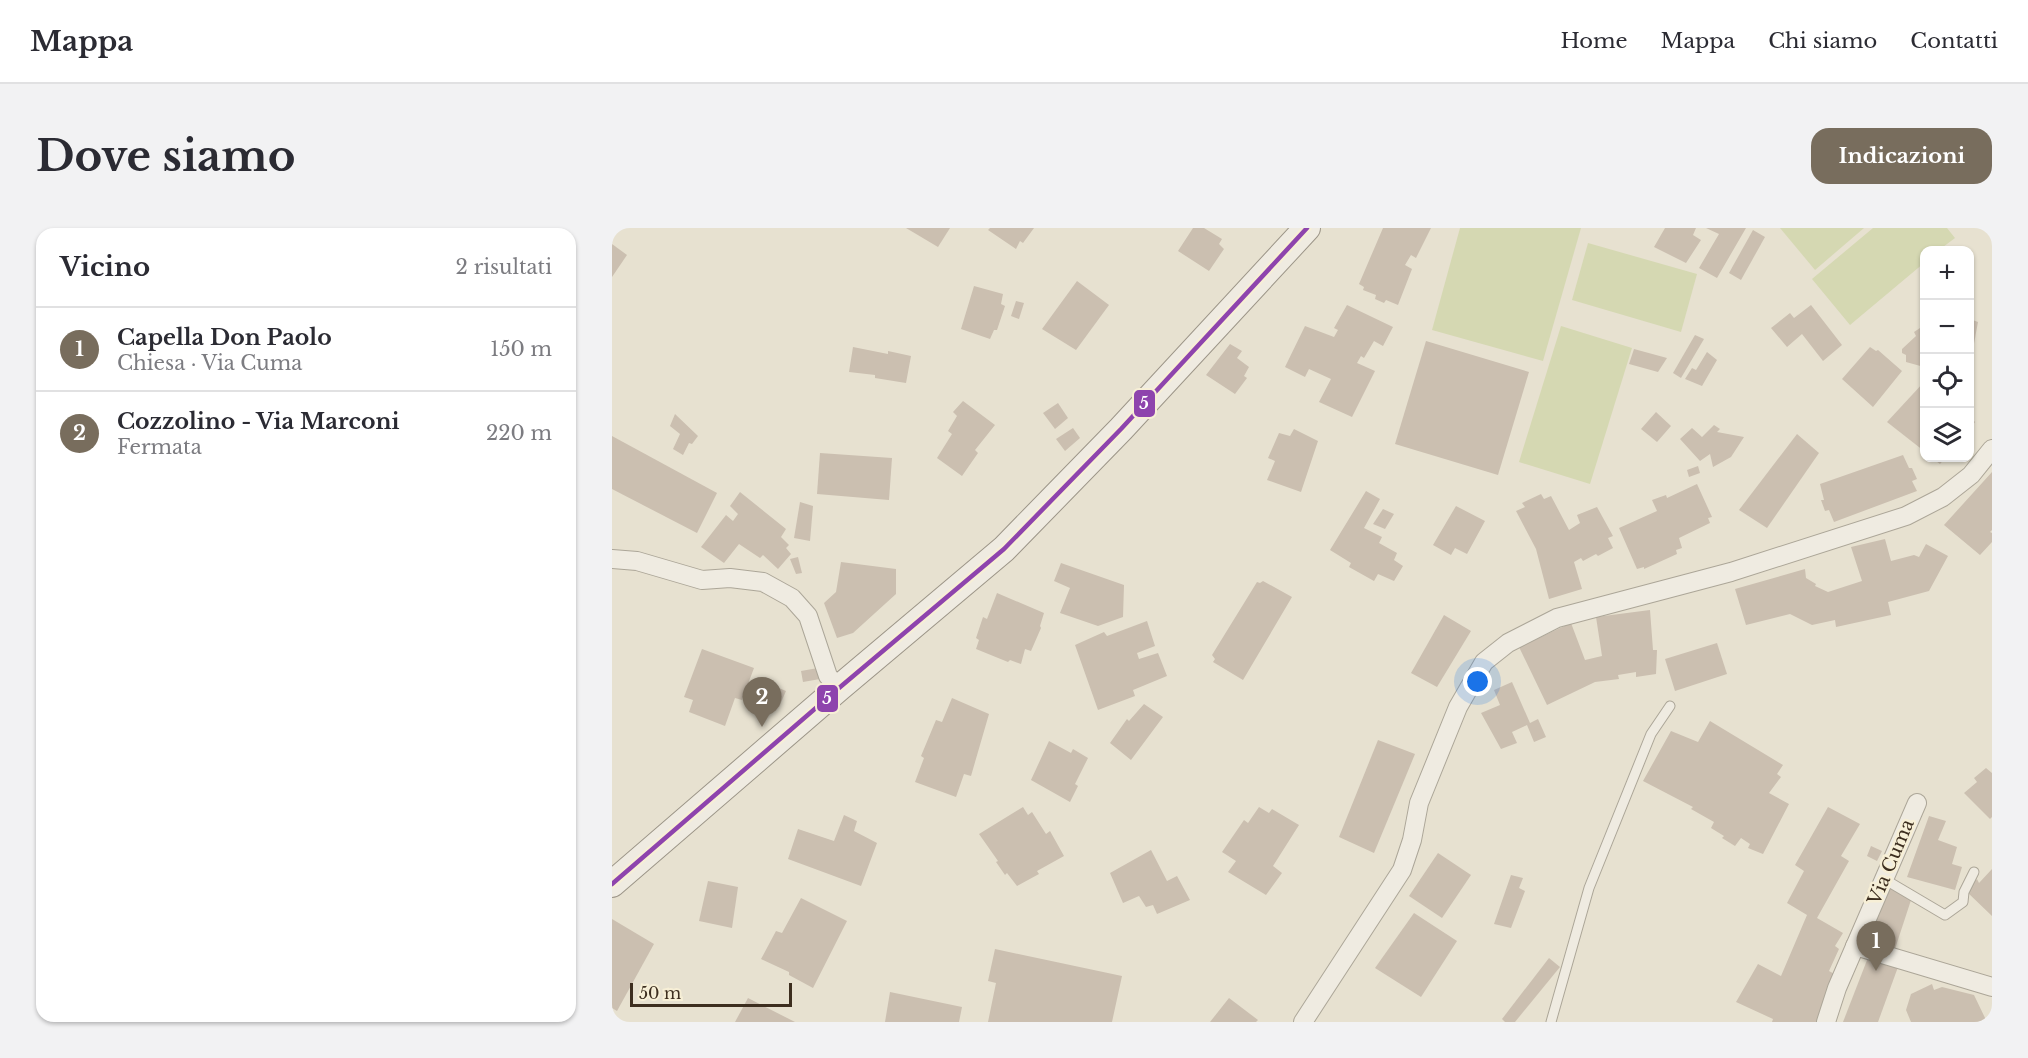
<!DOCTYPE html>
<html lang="it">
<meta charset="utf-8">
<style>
body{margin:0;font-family:"Libre Baskerville",serif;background:#f2f2f3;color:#2b2b33}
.controls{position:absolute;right:18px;top:18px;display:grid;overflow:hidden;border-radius:12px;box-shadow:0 2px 4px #0004}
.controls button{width:54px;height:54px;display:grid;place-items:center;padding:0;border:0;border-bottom:2px solid #e1e1e2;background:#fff;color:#2b2b33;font:30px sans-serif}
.scale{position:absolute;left:18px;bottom:15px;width:162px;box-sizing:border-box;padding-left:6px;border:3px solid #3d2e1f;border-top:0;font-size:16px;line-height:21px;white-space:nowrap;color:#3d2e1f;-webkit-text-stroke:4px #f7efd6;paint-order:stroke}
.you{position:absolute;left:866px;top:454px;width:21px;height:21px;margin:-15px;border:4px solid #fff;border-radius:50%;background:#1a73e8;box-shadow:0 0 0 9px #1a73e833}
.badge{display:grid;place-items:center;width:39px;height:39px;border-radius:50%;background:#786d5d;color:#fff;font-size:20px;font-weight:700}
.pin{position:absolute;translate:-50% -50px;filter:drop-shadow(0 2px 3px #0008)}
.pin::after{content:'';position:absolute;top:32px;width:21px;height:18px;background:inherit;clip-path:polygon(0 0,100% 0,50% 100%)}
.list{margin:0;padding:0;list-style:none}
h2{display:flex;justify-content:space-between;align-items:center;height:78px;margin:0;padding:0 24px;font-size:26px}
h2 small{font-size:20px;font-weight:400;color:#7c7c81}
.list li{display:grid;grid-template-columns:39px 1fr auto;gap:18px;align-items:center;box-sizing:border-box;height:84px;padding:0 24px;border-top:2px solid #e1e1e2}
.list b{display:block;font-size:22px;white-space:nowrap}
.list p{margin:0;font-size:20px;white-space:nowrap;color:#7c7c81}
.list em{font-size:20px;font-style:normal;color:#7c7c81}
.icon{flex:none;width:33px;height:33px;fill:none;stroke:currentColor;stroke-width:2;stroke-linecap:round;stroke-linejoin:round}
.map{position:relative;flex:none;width:1380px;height:794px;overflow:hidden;border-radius:18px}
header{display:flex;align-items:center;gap:36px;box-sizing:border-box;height:84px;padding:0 30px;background:#fff;border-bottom:2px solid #e1e1e2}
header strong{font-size:28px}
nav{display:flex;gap:33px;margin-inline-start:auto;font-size:21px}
.intro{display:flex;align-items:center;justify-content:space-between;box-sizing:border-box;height:144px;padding:0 36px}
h1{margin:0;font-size:42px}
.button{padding:15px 27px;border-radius:18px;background:#786d5d;color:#fff;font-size:21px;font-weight:700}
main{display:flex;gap:36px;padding:0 36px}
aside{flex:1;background:#fff;border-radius:18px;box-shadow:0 2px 4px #0004}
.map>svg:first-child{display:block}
.green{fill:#d5d8b2}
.building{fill:#cbbfb0}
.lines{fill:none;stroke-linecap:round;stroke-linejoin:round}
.lane-casing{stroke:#aca698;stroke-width:11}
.street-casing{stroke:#aca698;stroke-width:20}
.secondary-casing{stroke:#9c9588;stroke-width:28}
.lane{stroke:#efebe1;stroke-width:9}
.street{stroke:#efebe1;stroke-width:18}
.secondary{stroke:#efebe1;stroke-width:26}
.bus-1-casing{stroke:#f7efd6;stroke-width:9}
.bus-1{stroke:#8e44ad;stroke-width:4.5}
.labels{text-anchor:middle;stroke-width:5;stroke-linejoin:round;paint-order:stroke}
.street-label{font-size:18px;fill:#3d2e1f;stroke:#f7efd6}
.line-badge{stroke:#f7efd6;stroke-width:2}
.badge-label{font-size:16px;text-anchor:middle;font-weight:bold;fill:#fff}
</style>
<header>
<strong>Mappa</strong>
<nav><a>Home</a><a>Mappa</a><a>Chi siamo</a><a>Contatti</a></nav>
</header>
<div class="intro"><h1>Dove siamo</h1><a class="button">Indicazioni</a></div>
<main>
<aside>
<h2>Vicino<small>2 risultati</small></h2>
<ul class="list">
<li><span class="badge">1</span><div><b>Capella Don Paolo</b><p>Chiesa · Via Cuma</p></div><em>150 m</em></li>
<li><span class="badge">2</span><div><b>Cozzolino - Via Marconi</b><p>Fermata</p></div><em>220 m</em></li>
</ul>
</aside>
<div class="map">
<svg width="1380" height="794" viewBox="0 0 1380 794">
<rect width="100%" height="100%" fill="#e7e1d0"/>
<!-- green -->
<g class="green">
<polygon points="848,0 969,0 931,133 820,102"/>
<polygon points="1168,0 1252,0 1203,42"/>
<polygon points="1261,0 1335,0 1343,10 1327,22 1312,22 1312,35 1238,97 1200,51"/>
<polygon points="976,15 1085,46 1069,104 960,72"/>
<polygon points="949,98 1020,120 978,256 907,234"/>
</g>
<!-- building -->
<g class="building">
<polygon points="294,0 338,0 326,19"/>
<polygon points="378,0 422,0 411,15 408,13 404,21 376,2"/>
<polygon points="581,0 592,0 610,11 607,16 612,21 597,43 566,23"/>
<polygon points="771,0 819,0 804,30 799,27 793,37 800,41 786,77 774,72 772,75 763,71 764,67 751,62 752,59 747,56"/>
<polygon points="1053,0 1084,0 1081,7 1089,12 1074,35 1042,19"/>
<polygon points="1094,0 1134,0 1105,50 1087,40 1107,6"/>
<polygon points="1141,2 1153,9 1129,52 1117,45"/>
<polygon points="0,16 15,27 0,49"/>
<polygon points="465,53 497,77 464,122 430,101"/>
<polygon points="362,58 391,66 389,76 393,78 385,102 382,102 378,111 349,101"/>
<polygon points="404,73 412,75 407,91 399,88"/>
<polygon points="735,77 781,99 771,118 762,113 752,130 749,128 745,135 763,143 740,189 707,174 719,151 697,141 693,149 673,139 693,98 722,109 726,102 722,100"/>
<polygon points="1199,77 1230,117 1211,133 1190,106 1175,119 1159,100 1178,85 1182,90"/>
<polygon points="1358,91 1366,94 1361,121 1358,121"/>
<polygon points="1308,100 1312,102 1312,139 1294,134 1294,127 1290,125 1290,121 1304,108 1302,104"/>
<polygon points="1083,107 1092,111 1069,150 1061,145"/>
<polygon points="814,113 917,144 886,247 783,216"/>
<polygon points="618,116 630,123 625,130 637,139 632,148 635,150 623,166 594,147"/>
<polygon points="241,119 276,126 276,123 299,128 294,155 263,150 263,147 237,144"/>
<polygon points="1258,119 1264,123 1266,122 1290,143 1261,179 1230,151"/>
<polygon points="1022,121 1055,130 1046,144 1017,136"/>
<polygon points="1095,124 1105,132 1090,158 1073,151 1080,140 1084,142"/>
<polygon points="1312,154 1312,223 1275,194"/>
<polygon points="351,173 383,197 363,222 366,225 350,248 325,230 340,206 336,203 345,188 341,184"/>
<polygon points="446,175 456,190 443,201 431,185"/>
<polygon points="1044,184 1059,198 1045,214 1029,201"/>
<polygon points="63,186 86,208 80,216 77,215 71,227 61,221 68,206 58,198"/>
<polygon points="1358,189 1363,194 1358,201"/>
<polygon points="1102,197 1108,201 1105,204 1132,209 1119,229 1101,239 1098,226 1088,233 1068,211 1080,200 1090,209"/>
<polygon points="461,200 468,210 453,223 444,211"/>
<polygon points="682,201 706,213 689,264 655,252 663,233 656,230 667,205 678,208"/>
<polygon points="1185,206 1207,225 1155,300 1127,282"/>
<polygon points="0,208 105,265 85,305 0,261"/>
<polygon points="208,225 280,230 277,272 205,266"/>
<polygon points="1291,227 1297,240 1300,240 1305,251 1300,253 1305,263 1222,294 1217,282 1213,283 1209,272 1212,272 1208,256"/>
<polygon points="1320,230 1333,230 1328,236"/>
<polygon points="1086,238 1088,245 1077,249 1075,242"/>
<polygon points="1380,244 1380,302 1378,304 1380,305 1380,314 1368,327 1332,297"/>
<polygon points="1085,256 1100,289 1096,290 1098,295 1067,310 1070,320 1064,322 1065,326 1032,341 1032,339 1025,341 1007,300 1045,283 1040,272 1054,267 1055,270"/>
<polygon points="754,263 768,271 752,300 770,309 767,315 785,325 782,332 791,338 782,353 766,346 762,353 737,339 739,335 718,322"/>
<polygon points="128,264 174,301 169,309 177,317 174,320 179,326 166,341 151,327 148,330 127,316 112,335 89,319 114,287 121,293 126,286 118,278"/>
<polygon points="929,266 932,271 939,268 957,302 968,295 965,287 985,279 1001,308 996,310 1001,320 986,328 984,326 971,333 969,330 962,334 970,361 937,371 924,321 904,283 913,279 910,275"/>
<polygon points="188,274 201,278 198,313 182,310"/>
<polygon points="844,278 873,293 855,326 843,320 839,327 821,317"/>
<polygon points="771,281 782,286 773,301 761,296"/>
<polygon points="1273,311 1279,333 1302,327 1307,329 1314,316 1336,328 1317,363 1276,374 1279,387 1224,399 1223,392 1200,397 1178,386 1134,397 1123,361 1193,341 1194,350 1204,356 1203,358 1216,364 1250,353 1239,319"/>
<polygon points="186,329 190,345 184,346 178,331"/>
<polygon points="229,334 284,341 284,366 241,405 225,410 212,375 224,364"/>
<polygon points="449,335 512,357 511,389 486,398 448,385 458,360 442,353"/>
<polygon points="651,353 680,369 631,452 601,434 603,431 600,427 645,354 648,355"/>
<polygon points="385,365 432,385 428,398 429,400 419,423 413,421 409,436 398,432 396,434 364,421 367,412 364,410 371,389 375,391"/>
<polygon points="1038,382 1041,422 1045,422 1044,446 1024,449 1024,444 1006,447 1007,451 983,454 935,477 907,419 959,395 973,432 990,428 984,389"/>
<polygon points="832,387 859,403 825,459 799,445"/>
<polygon points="535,393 543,418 525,425 527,431 546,425 555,448 521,462 523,468 486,482 463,417 492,404 495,408"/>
<polygon points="1105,415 1115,446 1063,463 1053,431"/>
<polygon points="90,421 142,440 130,472 123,470 113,498 77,484 81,472 72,469"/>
<polygon points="206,440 208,451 191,454 189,443"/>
<polygon points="900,454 918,495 926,491 934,509 922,514 915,497 900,504 905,515 889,521 869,485 888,477 882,462"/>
<polygon points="162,458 174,463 167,479 156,474"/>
<polygon points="340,470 377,486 359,548 352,546 344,569 303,554 312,530 309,528 324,492 330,494"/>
<polygon points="532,476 551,489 519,532 498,515 515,491 517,493"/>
<polygon points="1098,493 1171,537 1165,546 1169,549 1157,565 1177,576 1151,626 1136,620 1138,616 1129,610 1123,618 1110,610 1112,608 1099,600 1102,594 1079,581 1081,579 1031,553 1059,503 1086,514"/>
<polygon points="766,512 803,526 762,625 727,609"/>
<polygon points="437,513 459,525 461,521 476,530 463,556 466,558 458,574 419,552"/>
<polygon points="1374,540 1380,545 1380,589 1378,591 1352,565 1365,554 1362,550"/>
<polygon points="411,579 416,587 420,584 434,606 438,603 452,628 425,643 427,646 405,658 395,645 393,647 384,634 386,633 367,606"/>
<polygon points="647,579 657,585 660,581 687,597 661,638 670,645 654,667 616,644 624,633 610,624 632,592 636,595"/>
<polygon points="1216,579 1248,596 1229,628 1237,633 1205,690 1231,705 1223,718 1227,721 1217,743 1226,748 1208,794 1160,794 1161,791 1124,774 1146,736 1169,748 1195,687 1175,675 1192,643 1183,637"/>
<polygon points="232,587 245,593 242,603 265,615 249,658 176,631 186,601 222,613"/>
<polygon points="1317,588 1334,593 1326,612 1345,619 1340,636 1350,639 1343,662 1295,649"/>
<polygon points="1259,618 1270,623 1265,633 1255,628"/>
<polygon points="539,622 555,653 565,648 578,672 545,686 541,677 534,679 527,668 511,675 498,645"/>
<polygon points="826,625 859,647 830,690 797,668"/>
<polygon points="1380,641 1380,688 1354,663 1365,651 1367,655"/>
<polygon points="899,647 911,650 907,660 913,663 899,700 882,696"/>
<polygon points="96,653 126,659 120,700 87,693"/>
<polygon points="1275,658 1300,669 1282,724 1257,714"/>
<polygon points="189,670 235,693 201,760 177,747 177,744 149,731 164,703 170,705"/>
<polygon points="802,685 845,713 809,769 763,740"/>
<polygon points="0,691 42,716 5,783 0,780"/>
<polygon points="383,721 510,748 500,794 376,794 384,755 376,753"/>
<polygon points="1257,727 1286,739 1266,794 1231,794"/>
<polygon points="937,730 948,739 903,794 893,794 890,791"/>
<polygon points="1320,756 1322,762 1330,759 1362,767 1375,794 1299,794 1294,782 1299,766"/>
<polygon points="278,764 350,779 347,794 273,794"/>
<polygon points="136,770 183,794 123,794"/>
<polygon points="617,770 646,792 644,794 598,794"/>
</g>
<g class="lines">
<defs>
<g id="lane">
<polyline points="1272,651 1333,687 1351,674 1352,664 1362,644"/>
<polyline points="939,794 977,660 1039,506 1058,478"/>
</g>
<g id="street">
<polyline points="0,331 25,333 90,352 118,350 151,354 180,370 196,388 216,448 227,460"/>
<polyline points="1243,718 1380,759"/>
<polyline points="691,794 790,642 800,612 807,575 846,479 872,434 896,415 945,390 1119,344 1294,288 1331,269 1359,247 1380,221"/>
<polyline points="1214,794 1225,760 1305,575"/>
</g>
<polyline id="secondary" points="0,656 227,460 392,321 509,201 695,0"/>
</defs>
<!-- lane casing -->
<use href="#lane" class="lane-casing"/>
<!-- street casing -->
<use href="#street" class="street-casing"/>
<!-- secondary casing -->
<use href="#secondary" class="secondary-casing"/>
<!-- lane -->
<use href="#lane" class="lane"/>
<!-- street -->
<use href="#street" class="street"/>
<!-- secondary -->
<use href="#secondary" class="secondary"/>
<defs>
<polyline id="bus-1" points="0,656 227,460 392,321 509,201 695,0"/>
</defs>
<!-- bus-1 casing -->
<use href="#bus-1" class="bus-1-casing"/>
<!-- bus-1 -->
<use href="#bus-1" class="bus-1"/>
</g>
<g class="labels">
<!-- street labels -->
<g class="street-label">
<text transform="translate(1279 634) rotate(-67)" y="6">Via Cuma</text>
</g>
</g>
<g class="line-badge">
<rect x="521" y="161" width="23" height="29" rx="6" fill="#8e44ad"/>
<rect x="204" y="456" width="23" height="29" rx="6" fill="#8e44ad"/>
</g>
<g class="badge-label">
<text x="532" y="181">5</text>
<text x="215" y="476">5</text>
</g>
</svg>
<div class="controls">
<button>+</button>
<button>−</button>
<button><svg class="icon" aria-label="locate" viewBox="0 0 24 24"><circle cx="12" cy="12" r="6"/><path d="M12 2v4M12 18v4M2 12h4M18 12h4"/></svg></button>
<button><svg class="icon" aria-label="layers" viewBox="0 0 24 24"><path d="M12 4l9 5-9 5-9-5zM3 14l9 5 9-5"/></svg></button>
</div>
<div class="scale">50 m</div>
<div class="you"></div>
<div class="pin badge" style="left:1264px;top:743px">1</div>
<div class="pin badge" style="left:150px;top:499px">2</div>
</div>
</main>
